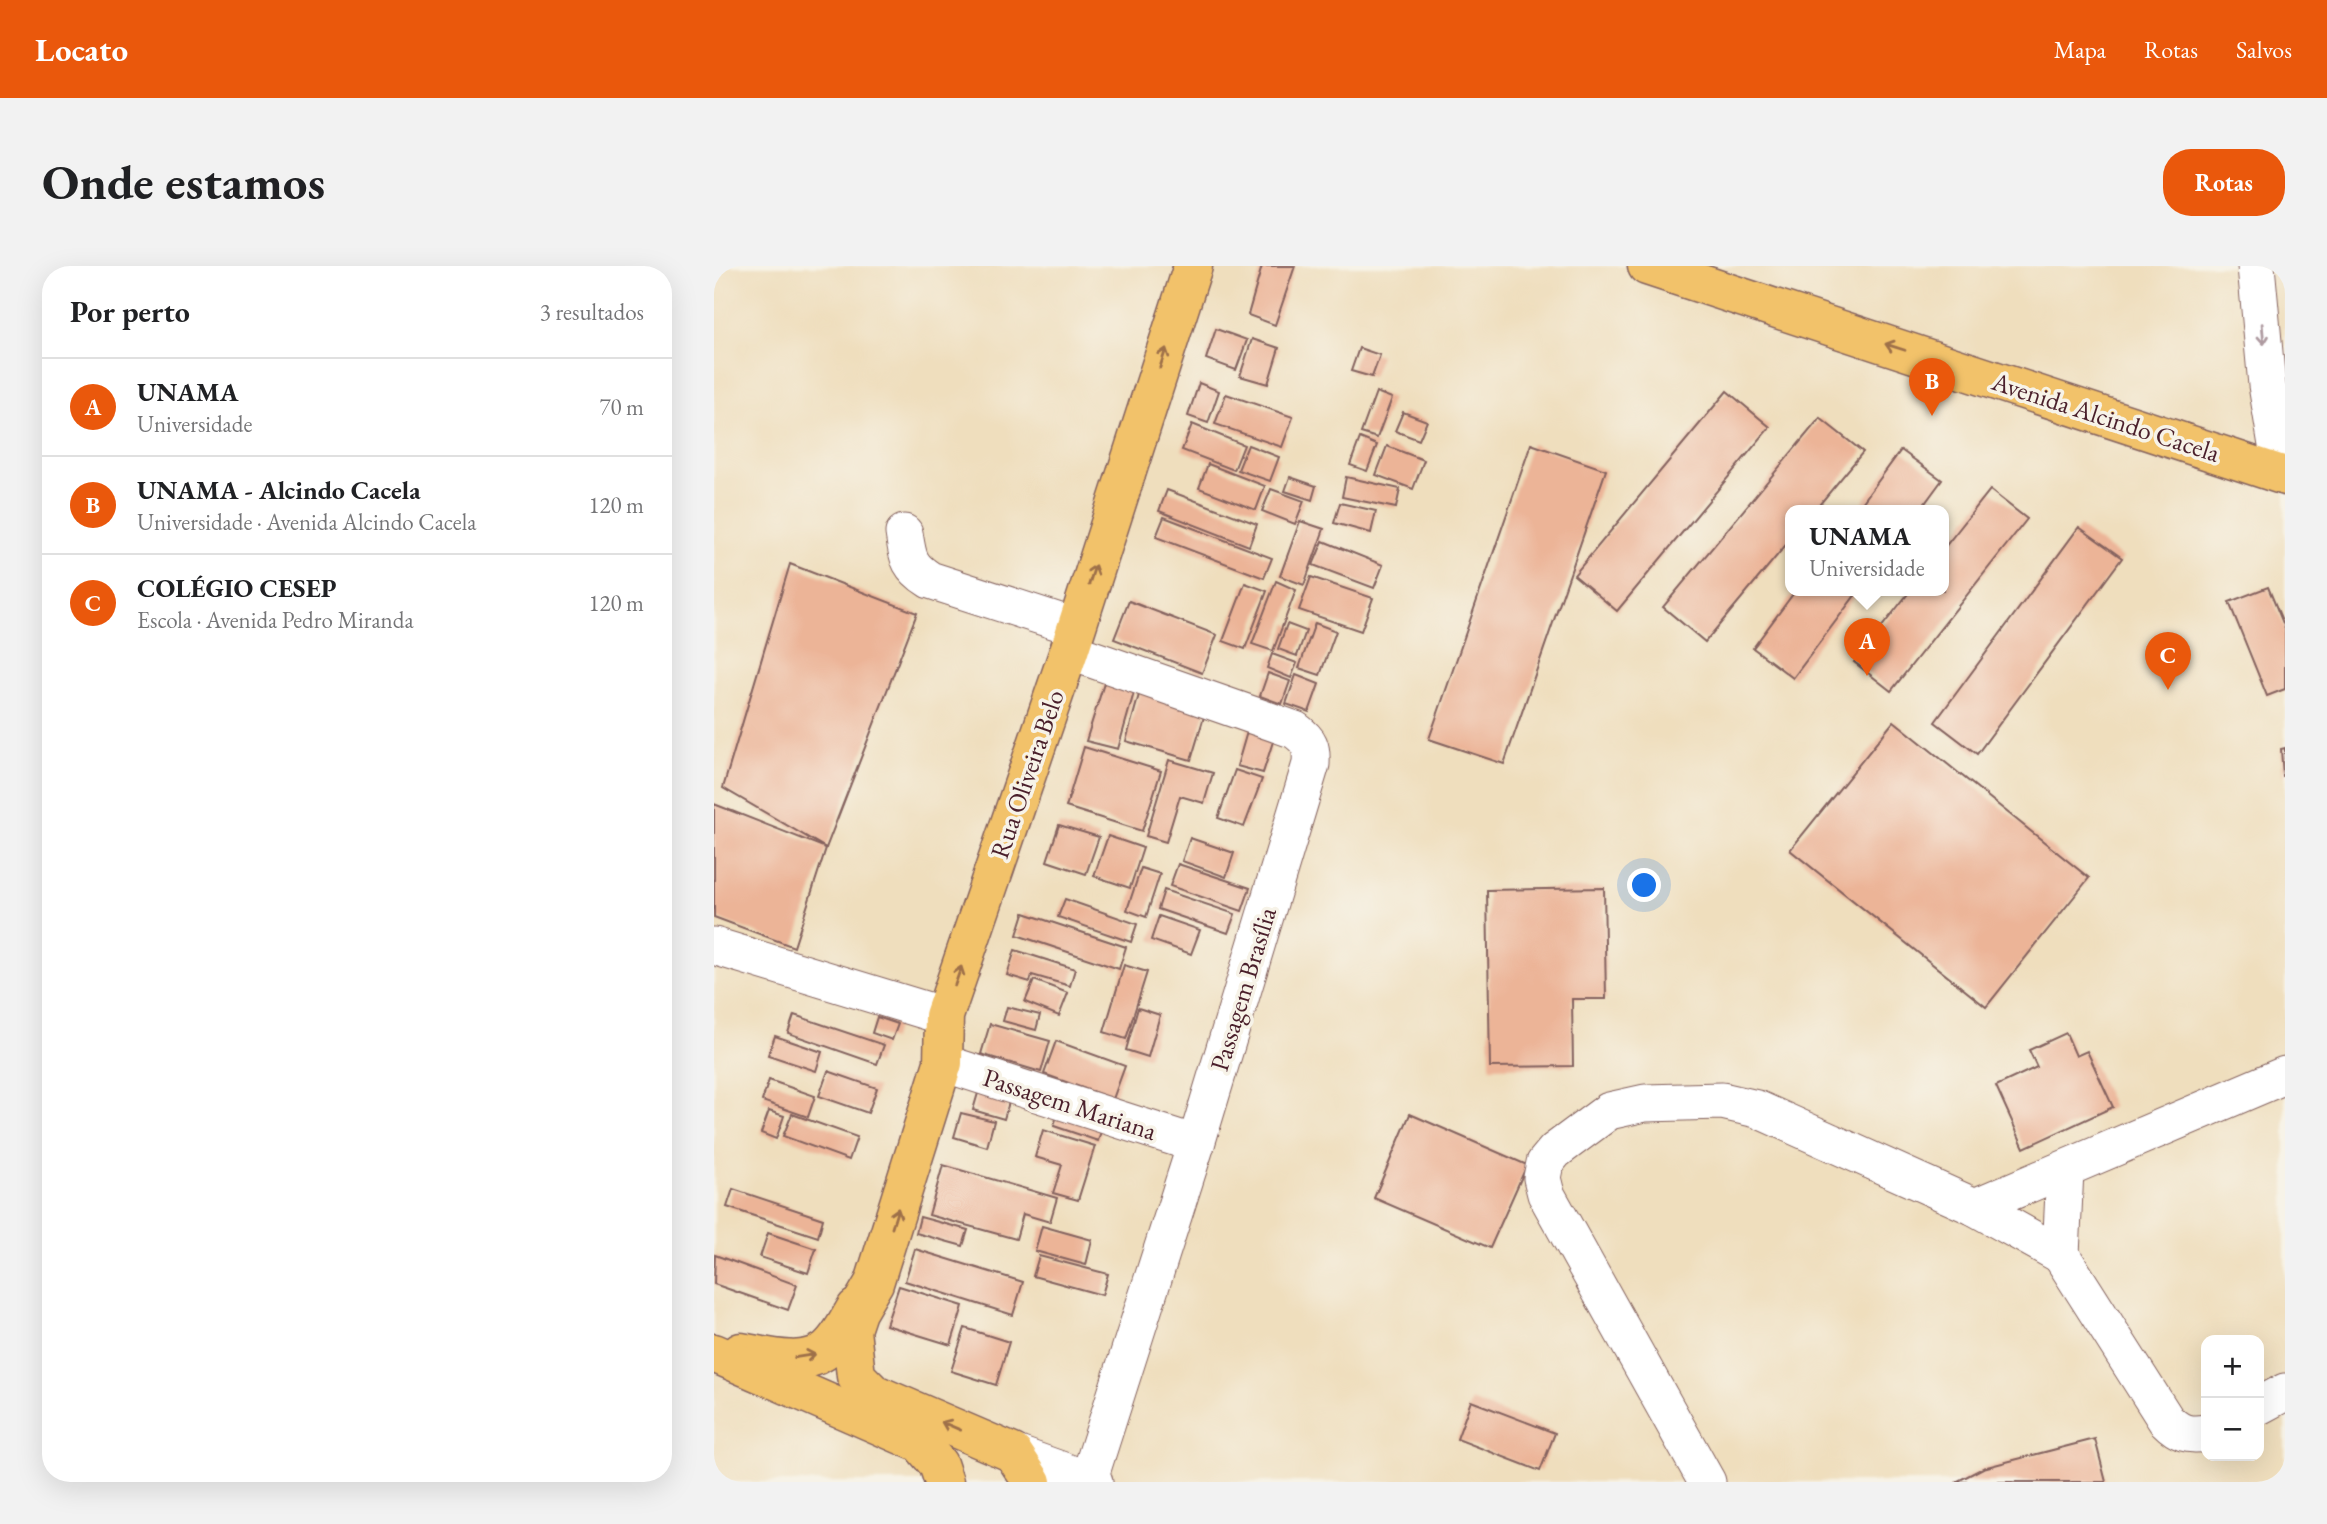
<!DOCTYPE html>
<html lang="pt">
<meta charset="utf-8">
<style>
body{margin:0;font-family:"EB Garamond",serif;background:#f2f2f2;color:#202124}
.controls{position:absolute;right:21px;bottom:21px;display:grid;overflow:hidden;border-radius:14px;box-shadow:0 7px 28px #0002}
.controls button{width:63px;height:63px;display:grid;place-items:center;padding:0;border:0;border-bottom:2px solid #e0e0e0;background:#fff;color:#202124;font:35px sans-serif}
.you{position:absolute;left:931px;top:620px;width:24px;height:24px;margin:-18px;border:5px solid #fff;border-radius:50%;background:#1a73e8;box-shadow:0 0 0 10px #1a73e833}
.badge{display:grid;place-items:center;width:46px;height:46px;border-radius:50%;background:#ea580c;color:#fff;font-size:23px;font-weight:700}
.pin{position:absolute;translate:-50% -58px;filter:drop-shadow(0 2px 4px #0008)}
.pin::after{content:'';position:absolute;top:37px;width:24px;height:21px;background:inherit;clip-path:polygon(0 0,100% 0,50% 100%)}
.popup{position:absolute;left:1071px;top:239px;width:164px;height:91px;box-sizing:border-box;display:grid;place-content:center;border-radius:14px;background:#fff;filter:drop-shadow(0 2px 5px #0005);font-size:23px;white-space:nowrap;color:#757577}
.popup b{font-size:26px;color:#202124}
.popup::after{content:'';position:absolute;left:50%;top:100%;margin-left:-14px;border:14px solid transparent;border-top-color:#fff}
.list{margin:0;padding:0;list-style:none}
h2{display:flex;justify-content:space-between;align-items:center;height:91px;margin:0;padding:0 28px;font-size:30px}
h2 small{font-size:23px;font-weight:400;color:#757577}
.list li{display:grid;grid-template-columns:46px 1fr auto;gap:21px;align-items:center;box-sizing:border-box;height:98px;padding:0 28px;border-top:2px solid #e0e0e0}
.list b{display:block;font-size:26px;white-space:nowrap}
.list p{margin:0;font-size:23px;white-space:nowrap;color:#757577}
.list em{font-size:23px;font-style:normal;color:#757577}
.map{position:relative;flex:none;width:1571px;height:1216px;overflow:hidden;border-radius:28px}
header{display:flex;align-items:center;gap:42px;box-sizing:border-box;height:98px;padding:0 35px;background:#ea580c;color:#fff}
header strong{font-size:33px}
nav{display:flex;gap:38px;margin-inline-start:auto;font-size:24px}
.intro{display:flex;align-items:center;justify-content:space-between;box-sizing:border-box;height:168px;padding:0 42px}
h1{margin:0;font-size:49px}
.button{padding:18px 32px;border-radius:28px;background:#ea580c;color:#fff;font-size:24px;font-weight:700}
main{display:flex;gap:42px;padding:0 42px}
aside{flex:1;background:#fff;border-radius:28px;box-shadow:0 7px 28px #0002}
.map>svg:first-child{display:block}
.building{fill:#ecb497}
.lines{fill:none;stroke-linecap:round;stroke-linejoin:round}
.minor-casing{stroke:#84625e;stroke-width:39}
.major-casing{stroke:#84625e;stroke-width:41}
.minor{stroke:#fff;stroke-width:37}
.major{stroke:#f2c26a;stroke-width:38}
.oneway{stroke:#ae9aa0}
.oneway2{stroke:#9e704a}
.labels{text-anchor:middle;stroke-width:7;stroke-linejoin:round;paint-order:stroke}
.street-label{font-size:26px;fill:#4a1f2b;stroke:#f7f3e8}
</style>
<header>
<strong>Locato</strong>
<nav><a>Mapa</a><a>Rotas</a><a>Salvos</a></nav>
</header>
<div class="intro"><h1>Onde estamos</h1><a class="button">Rotas</a></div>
<main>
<aside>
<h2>Por perto<small>3 resultados</small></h2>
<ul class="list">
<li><span class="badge">A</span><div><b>UNAMA</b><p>Universidade</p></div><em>70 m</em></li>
<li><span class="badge">B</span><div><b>UNAMA - Alcindo Cacela</b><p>Universidade · Avenida Alcindo Cacela</p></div><em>120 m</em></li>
<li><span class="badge">C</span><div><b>COLÉGIO CESEP</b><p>Escola · Avenida Pedro Miranda</p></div><em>120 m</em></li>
</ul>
</aside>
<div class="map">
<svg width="1571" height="1216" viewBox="0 0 1571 1216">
<rect width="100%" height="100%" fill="#f7f3e8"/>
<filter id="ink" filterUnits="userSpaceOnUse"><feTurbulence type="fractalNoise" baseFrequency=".0143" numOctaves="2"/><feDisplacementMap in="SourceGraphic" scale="14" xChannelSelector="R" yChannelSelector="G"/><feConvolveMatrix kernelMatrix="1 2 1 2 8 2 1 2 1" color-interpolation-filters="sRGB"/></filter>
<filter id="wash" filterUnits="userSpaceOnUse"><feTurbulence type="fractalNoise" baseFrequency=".00686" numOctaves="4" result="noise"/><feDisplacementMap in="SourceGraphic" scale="28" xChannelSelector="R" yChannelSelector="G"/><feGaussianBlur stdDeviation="1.57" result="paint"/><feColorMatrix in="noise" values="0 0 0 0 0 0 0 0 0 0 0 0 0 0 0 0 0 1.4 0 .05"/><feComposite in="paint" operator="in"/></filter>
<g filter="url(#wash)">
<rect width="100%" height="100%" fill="#efdebd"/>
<g id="blocks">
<!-- building -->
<g class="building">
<polygon points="548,0 581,0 561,59 534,49"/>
<polygon points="502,63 533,74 522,104 492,93"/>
<polygon points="538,73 565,82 554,118 526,110"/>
<polygon points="645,82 666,89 658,111 637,105"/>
<polygon points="485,117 505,125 494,157 474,150"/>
<polygon points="1013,125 1056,161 903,345 860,309"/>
<polygon points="662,126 678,132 663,172 647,167"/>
<polygon points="512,128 579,151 568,181 501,158"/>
<polygon points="689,146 713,155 705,174 681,165"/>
<polygon points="1106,152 1149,186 1101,244 1076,244 1076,274 991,376 949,341"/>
<polygon points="478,158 530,179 520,204 468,184"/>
<polygon points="646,172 663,179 653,205 636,199"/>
<polygon points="817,178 892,204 790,498 715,473"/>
<polygon points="534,179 565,191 556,215 524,204"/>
<polygon points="673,180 710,194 699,223 662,209"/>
<polygon points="1187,184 1228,214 1206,244 1143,244"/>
<polygon points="494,198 551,220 542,244 485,222"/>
<polygon points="576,211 602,220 598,234 571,225"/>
<polygon points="632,211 686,223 682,242 628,231"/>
<polygon points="557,223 590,235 581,258 548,245"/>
<polygon points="453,224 543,258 535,280 445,245"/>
<polygon points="1276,224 1313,253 1177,425 1140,396 1197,324 1230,324 1230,282"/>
<polygon points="626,237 662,245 657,267 620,257"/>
<polygon points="450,251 558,292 550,312 442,271"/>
<polygon points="586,255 610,263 590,319 566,310"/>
<polygon points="1365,261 1408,292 1263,488 1221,456"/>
<polygon points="609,275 669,299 660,322 599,299"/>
<polygon points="76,298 203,347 112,582 9,522"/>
<polygon points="597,311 659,332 647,365 585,344"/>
<polygon points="562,315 582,324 559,385 538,378"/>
<polygon points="531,317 553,325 531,383 509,375"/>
<polygon points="1554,321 1571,362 1571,423 1553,430 1515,336"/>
<polygon points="1082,324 1145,324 1079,412 1039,382"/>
<polygon points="415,335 503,369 488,407 400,373"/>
<polygon points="601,357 622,365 606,409 585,402"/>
<polygon points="573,358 592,365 583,390 564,383"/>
<polygon points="558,388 583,397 577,412 553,402"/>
<polygon points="554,407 576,415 568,438 546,430"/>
<polygon points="582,409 605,418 595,446 572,438"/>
<polygon points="391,414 421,423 404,483 372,475"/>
<polygon points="426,425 492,444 477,494 412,475"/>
<polygon points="1180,455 1375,612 1272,741 1076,584"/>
<polygon points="535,459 562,466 549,507 523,500"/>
<polygon points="370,481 447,505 428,565 352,541"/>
<polygon points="1571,482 1571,510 1569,510 1567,483"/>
<polygon points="455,494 499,507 490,537 466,530 452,576 432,570"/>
<polygon points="521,504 548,513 530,561 504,552"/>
<polygon points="0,538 112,582 80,681 0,651"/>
<polygon points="345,559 385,571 372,608 333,595"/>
<polygon points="394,570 429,582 416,622 380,610"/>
<polygon points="476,572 520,587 512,611 468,595"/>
<polygon points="464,598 536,622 528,645 456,620"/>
<polygon points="427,602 446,608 432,651 413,644"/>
<polygon points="890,622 892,733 858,733 859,800 776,801 773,624"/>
<polygon points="450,624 521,648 514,667 444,643"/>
<polygon points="351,633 423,658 417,676 344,651"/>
<polygon points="310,647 412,681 405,703 303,669"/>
<polygon points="445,650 486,664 477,688 437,674"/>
<polygon points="301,684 361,703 356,720 318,709 316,716 293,709"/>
<polygon points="410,699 433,706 412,773 390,766"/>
<polygon points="320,714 354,727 345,750 311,736"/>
<polygon points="293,741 326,749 322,764 289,755"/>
<polygon points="424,742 446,749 434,791 412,784"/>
<polygon points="80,749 170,779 163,798 74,767"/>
<polygon points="163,751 184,758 178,774 158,767"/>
<polygon points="276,758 336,775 327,806 267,788"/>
<polygon points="1352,767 1362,790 1373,785 1399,841 1310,882 1282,820 1323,801 1315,784"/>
<polygon points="61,770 108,786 102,805 54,789"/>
<polygon points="342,775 411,800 399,833 330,808"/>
<polygon points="114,805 163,822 154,847 105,830"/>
<polygon points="55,814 101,830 94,851 48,835"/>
<polygon points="267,817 298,826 290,853 259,844"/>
<polygon points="345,842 390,855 384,875 340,860"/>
<polygon points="55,845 70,850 62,873 47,867"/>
<polygon points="247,847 280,855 273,881 240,871"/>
<polygon points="78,848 143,871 135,894 69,870"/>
<polygon points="696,848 813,899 776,982 660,932"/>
<polygon points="329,864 381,880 364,934 339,927 348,899 321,891"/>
<polygon points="229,899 343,932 336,956 309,948 302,973 215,949"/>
<polygon points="19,923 109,953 104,971 13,941"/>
<polygon points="206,951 254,964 249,980 202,967"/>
<polygon points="328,960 378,974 372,999 321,985"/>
<polygon points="54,967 102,983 94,1007 46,991"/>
<polygon points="201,983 309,1016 299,1049 191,1015"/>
<polygon points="1,989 83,1019 74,1044 0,1018"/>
<polygon points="325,990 394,1008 388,1029 319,1010"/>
<polygon points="185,1020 249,1040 237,1079 172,1059"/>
<polygon points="251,1062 295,1076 282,1119 237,1105"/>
<polygon points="757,1135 841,1167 826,1205 743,1173"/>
<polygon points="1381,1173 1392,1216 1242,1216 1269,1202"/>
</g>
</g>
</g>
<g filter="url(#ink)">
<use href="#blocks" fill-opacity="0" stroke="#84625e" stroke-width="2"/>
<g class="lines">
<defs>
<g id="minor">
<polyline points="1542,0 1553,119 1568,209"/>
<path d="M 190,267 C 194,292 194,300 216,314 L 361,361"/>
<path d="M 355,385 L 581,464 C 596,475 598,481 597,498 L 482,878 L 374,1216"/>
<polyline points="0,680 230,750"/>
<polyline points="229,797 482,878"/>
<path d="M 1351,904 L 1347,989 L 1452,1154 C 1465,1167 1474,1170 1492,1167"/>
<polyline points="1261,941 1571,809"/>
<polyline points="1545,1140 1571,1126"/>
<polyline points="299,1187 380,1216"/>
<polyline points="993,1216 832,928 828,912 831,897 841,885 895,845 931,837 1008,835 1043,843 1261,941 1347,989"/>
</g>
<g id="major">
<polyline points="933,0 1571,210"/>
<path d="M 27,1086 C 51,1090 87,1101 109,1086 C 124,1077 133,1056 142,1042"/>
<polyline points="0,1087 206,1177 224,1198 230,1216"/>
<polyline points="318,1216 299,1187 159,1127 142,1110 137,1064 143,1046 160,1017 229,797 230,750 355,385 479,0"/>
</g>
</defs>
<!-- minor casing -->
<use href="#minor" class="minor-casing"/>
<!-- major casing -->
<use href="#major" class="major-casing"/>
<!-- minor -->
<use href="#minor" class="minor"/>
<!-- major -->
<use href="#major" class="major"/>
</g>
<!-- one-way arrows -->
<defs><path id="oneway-shaft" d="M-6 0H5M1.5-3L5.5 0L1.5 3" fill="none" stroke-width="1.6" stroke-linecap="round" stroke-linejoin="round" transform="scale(1.75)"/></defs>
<use class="oneway" href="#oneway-shaft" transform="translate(1549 68) rotate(85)"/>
<g class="oneway2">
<use href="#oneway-shaft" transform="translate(1181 81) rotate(-162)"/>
<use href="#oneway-shaft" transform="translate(449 92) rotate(-72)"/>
<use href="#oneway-shaft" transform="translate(378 309) rotate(-72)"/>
<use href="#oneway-shaft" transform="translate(244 710) rotate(-71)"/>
<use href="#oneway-shaft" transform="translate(181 952) rotate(-73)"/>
<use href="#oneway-shaft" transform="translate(91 1090) rotate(-9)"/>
<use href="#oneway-shaft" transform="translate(237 1160) rotate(-157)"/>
</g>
</g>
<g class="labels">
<!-- street labels -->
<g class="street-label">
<text transform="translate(1392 151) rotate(18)" y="9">Avenida Alcindo Cacela</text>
<text transform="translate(313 508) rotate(-71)" y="9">Rua Oliveira Belo</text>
<text transform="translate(529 723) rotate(-73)" y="9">Passagem Brasília</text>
<text transform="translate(356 838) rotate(18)" y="9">Passagem Mariana</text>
</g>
</g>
</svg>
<div class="controls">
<button>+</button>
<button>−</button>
</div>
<div class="you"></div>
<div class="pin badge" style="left:1153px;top:410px">A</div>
<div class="popup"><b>UNAMA</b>Universidade</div>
<div class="pin badge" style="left:1218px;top:150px">B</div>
<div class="pin badge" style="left:1454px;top:424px">C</div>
</div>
</main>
